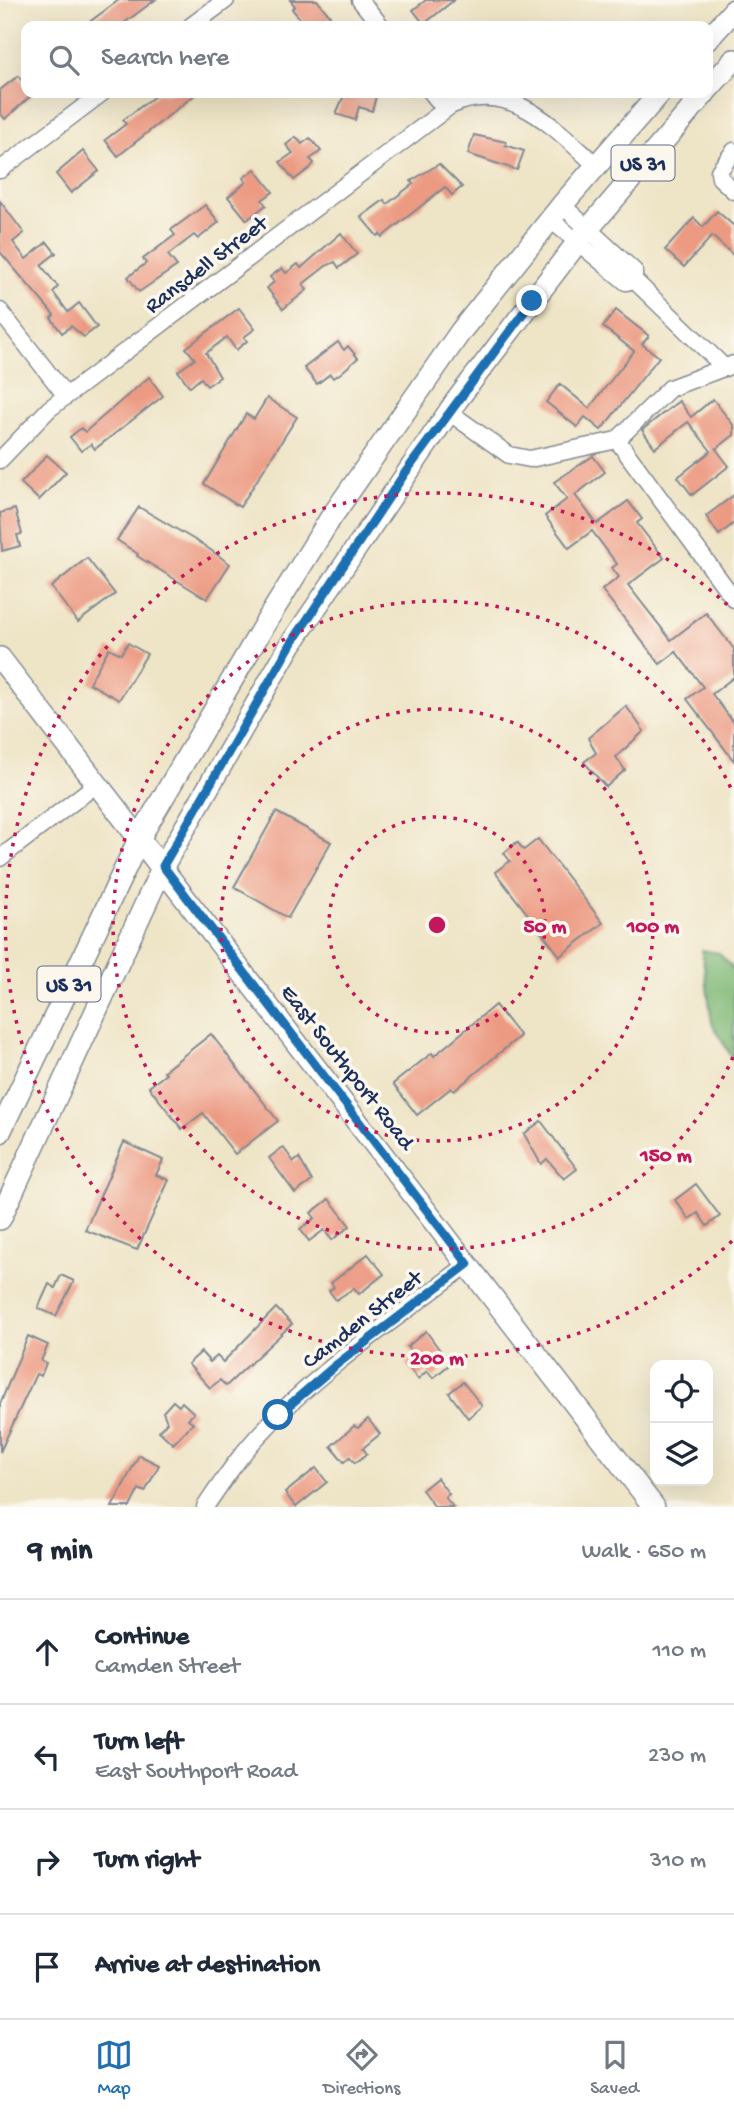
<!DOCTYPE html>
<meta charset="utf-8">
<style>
body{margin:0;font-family:"Gochi Hand",sans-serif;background:#f2f2f3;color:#1f2937}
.controls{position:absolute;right:21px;bottom:21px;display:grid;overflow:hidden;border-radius:14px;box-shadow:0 7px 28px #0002}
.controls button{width:63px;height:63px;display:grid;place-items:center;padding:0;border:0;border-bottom:2px solid #e0e1e3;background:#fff;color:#1f2937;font:35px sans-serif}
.stop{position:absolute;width:21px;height:21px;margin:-16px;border:5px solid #1f6fb2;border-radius:50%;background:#fff}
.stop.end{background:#1f6fb2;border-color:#fff;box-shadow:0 2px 7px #0008}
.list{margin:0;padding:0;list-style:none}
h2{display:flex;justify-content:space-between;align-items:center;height:91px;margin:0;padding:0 28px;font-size:30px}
h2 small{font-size:23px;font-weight:400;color:#747a83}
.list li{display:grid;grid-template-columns:46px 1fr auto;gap:21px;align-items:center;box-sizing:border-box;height:105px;padding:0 28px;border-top:2px solid #e0e1e3}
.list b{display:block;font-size:26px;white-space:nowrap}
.list p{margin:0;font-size:23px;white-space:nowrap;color:#747a83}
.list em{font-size:23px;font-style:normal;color:#747a83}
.icon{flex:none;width:38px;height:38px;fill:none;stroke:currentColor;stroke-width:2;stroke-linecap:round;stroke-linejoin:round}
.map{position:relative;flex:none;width:734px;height:1507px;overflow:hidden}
.search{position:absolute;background:#fff;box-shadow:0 7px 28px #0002;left:21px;right:21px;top:21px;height:77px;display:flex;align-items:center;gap:18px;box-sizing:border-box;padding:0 24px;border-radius:14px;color:#747a83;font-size:26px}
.sheet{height:511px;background:#fff}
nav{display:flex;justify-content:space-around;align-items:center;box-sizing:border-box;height:98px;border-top:2px solid #e0e1e3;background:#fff;font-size:19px;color:#747a83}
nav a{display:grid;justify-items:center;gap:4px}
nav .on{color:#1f6fb2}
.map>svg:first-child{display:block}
.forest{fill:#80b977;stroke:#4e746a;stroke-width:2}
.building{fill:#ec9a82}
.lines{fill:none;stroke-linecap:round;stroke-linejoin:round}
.minor-casing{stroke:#848a92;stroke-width:19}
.major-casing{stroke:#848a92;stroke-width:24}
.minor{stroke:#fff;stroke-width:16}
.major{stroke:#fff;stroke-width:21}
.route{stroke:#1f6fb2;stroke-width:9}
.ring{fill:none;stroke:#c2185b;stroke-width:3.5;stroke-dasharray:3.5 7}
.labels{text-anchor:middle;stroke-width:7;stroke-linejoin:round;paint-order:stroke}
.shield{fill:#fbf7ec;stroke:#5e6b89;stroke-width:2}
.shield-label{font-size:21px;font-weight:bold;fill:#1b2f5e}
.street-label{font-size:23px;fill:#1b2f5e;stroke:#fbf7ec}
.centre{fill:#c2185b;stroke:#fbf7ec;stroke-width:3.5}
.ring-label{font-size:21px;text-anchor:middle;font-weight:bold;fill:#c2185b;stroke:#fbf7ec;stroke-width:7;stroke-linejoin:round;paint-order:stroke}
</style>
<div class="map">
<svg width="734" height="1507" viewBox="0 0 734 1507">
<rect width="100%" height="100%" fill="#fbf7ec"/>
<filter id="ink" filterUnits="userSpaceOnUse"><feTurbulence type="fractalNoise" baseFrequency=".0143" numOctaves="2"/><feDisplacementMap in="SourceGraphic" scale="14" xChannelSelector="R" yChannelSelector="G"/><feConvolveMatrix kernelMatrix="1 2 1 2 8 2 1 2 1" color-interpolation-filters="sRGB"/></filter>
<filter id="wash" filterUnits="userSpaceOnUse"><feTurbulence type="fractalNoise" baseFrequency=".00686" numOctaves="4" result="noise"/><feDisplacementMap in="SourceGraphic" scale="28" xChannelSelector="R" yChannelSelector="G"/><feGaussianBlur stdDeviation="1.57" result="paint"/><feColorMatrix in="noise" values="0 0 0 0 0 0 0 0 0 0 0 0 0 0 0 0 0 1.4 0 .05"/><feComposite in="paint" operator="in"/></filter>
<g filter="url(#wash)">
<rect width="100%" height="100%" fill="#eee4c6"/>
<!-- forest -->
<polygon class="forest" points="702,950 719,953 734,970 734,1061 712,1023"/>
<g id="blocks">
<!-- building -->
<g class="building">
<polygon points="119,0 155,0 120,26 84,26"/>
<polygon points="290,0 317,0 338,26 306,26 292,9 295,6"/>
<polygon points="426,0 454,0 424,24 413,10"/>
<polygon points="18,76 26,86 26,93 33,94 5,119 0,113 0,90"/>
<polygon points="159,93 197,93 118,156 105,140 126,124 123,120"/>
<polygon points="345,93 377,93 372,111 359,107 355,120 336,114"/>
<polygon points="474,135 506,142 505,145 524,151 517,170 468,154"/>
<polygon points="296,137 302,144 310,138 321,151 310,159 314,163 310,168 294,180 280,162 293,153 286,145"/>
<polygon points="83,151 99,171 71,193 56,174"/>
<polygon points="439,164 462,187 452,195 445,187 382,237 380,234 377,236 361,217 384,200 387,204 413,184 411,181"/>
<polygon points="255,169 273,192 262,200 266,205 247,220 228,197 246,182 243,178"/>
<polygon points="0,201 24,233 13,242 26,259 47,242 56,253 41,265 58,287 53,292 68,312 79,303 97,327 84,337 71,326 62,333 51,318 54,315 0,252"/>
<polygon points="205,205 219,222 198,239 194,235 168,255 177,266 139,292 128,277 146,263 143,259 175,235 171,230"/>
<polygon points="717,211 734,226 734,256 712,236 684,267 665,250 694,218 703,227"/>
<polygon points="341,233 357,254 339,268 335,262 326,266 303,284 307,290 283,309 267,288 274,282 270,277 282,268 286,273 298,264 301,268"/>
<polygon points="239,308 255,329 244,337 247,341 236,350 227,337 206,353 220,377 207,386 201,378 190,387 178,371 195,359 186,348"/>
<polygon points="616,310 649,336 642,344 659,357 601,430 585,417 577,427 546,402 560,384 589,408 634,351 603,327"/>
<polygon points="338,342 344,350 348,346 358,358 341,373 333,378 330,374 317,384 304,368"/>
<polygon points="149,377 163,396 95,449 91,444 81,451 70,437 81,428 85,432"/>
<polygon points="267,398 297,417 240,507 204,484 246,414 254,419"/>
<polygon points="713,399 734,426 734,435 716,449 729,466 692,495 678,477 711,451 688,422 655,448 642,430 679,401 691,417"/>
<polygon points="47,455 66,472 39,500 21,483"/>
<polygon points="593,456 605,472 575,495 597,524 628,501 642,519 637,523 664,558 628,585 671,640 706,613 734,649 734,677 712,694 734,723 734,761 687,699 703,687 676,652 660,664 602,590 619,577 612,568 617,564 592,531 569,548 545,516 567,499 554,482"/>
<polygon points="734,495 734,523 719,535 706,516"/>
<polygon points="139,507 205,546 230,564 207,599 137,556 138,554 117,540"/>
<polygon points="15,509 22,534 17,535 20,546 2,551 0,513"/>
<polygon points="87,558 115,594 78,622 51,587"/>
<polygon points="128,643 147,654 119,700 89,683 109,648 121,654"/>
<polygon points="626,706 644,731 616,757 625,770 606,787 584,762 596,753 588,738"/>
<polygon points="276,812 331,842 288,918 234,887"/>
<polygon points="538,839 603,923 560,956 495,872 510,861 504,853 517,842 524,850"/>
<polygon points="495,1005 520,1036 454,1091 451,1088 417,1115 393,1084 432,1053 434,1056"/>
<polygon points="211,1034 278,1121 235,1154 203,1113 182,1129 149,1087 166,1074 164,1071"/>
<polygon points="541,1121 577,1169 564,1179 547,1159 541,1164 524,1134"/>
<polygon points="124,1142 163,1160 156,1175 169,1180 137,1250 85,1230"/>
<polygon points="283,1147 294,1162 299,1158 312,1181 295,1193 269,1158"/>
<polygon points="696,1184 720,1216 707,1226 698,1213 689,1219 675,1200"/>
<polygon points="329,1199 350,1226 332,1240 324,1230 309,1241 300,1229 315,1218 311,1213"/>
<polygon points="368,1254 384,1274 359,1294 354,1288 336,1300 329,1291 334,1287 331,1283"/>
<polygon points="61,1275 74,1281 56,1316 38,1308 49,1284 55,1288"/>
<polygon points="276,1308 292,1324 226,1386 220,1380 210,1388 188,1364 201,1352 210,1362 217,1356 223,1362"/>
<polygon points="426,1331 450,1364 433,1378 427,1371 418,1379 406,1364 415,1356 407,1347"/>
<polygon points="28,1336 48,1345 41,1361 46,1363 41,1376 36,1374 0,1452 0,1404"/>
<polygon points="463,1382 482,1406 468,1418 449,1393"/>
<polygon points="173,1401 179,1406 182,1402 194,1413 188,1419 193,1423 173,1444 159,1431 167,1422 163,1412"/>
<polygon points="368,1419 380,1434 363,1448 367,1454 355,1463 350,1457 344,1462 331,1446 354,1426 358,1428"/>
<polygon points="139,1455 159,1465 145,1492 139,1489 130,1507 112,1507"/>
<polygon points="316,1468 327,1482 296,1507 285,1493"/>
<polygon points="437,1478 449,1494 445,1497 453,1507 435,1507 422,1490"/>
</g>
</g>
</g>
<g filter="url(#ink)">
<use href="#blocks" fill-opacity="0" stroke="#848a92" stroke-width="2"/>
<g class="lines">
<defs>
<g id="minor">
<polyline points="360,0 381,26"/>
<polyline points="191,26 226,0"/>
<polyline points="432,93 445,109"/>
<polyline points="734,151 719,171 720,178 734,191"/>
<polyline points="0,170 102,93"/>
<polyline points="562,205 634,271 634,280 725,368"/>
<polyline points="551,220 626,282 634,280"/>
<polyline points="0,311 66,396"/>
<polyline points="449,412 509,455 530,459 617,440 670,388 734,364"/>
<polyline points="617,440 734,599"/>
<path d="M 0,460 L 49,409 L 450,106 C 510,77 555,129 596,165"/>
<polyline points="0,858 98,783"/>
<path d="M 205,1507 C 222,1482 239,1456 260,1434 C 320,1368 398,1318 468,1264"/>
</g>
<g id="major">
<polyline points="708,39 734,10"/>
<polyline points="708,89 734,60"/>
<polyline points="0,658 654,1507"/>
<polyline points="0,1132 140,837 266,622 330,519 461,331 562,205 660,93"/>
<polyline points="0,1219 163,866 291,644 457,400 583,235 705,93"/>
</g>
</defs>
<!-- minor casing -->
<use href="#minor" class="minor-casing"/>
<!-- major casing -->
<use href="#major" class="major-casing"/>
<!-- minor -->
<use href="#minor" class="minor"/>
<!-- major -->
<use href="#major" class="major"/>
</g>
</g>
<g class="lines" filter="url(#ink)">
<!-- route -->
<polyline class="route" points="278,1415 336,1365 468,1264 163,866 291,644 405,473 532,301"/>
</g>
<!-- distance rings -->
<g class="ring">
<circle cx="437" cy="925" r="108"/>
<circle cx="437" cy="925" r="216"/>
<path d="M733 1057A324 324 0 1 1 733 793"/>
<path d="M732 1241A432 432 0 1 1 732 609"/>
</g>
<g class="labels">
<!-- shield labels -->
<g class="shield">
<rect x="611.5" y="145.5" width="63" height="35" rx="5"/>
<rect x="37.5" y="966.5" width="63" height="35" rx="5"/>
</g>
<g class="shield-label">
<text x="643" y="170">US 31</text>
<text x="69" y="991">US 31</text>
</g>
<!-- street labels -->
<g class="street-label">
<text transform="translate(205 263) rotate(-37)" y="8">Ransdell Street</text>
<text transform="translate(349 1066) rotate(52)" y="8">East Southport Road</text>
<text transform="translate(361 1318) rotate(-38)" y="8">Camden Street</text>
</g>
</g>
<circle cx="437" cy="925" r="10" class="centre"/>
<g class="ring-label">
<text x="545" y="932">50 m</text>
<text x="653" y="932">100 m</text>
<text x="666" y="1161">150 m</text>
<text x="437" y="1364">200 m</text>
</g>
</svg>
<div class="controls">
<button><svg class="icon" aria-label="locate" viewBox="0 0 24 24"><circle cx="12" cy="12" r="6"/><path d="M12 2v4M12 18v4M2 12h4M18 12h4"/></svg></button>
<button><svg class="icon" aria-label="layers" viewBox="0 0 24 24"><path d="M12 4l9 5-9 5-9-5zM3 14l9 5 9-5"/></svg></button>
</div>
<div class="stop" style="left:278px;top:1415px"></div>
<div class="stop end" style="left:532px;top:301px"></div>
<div class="search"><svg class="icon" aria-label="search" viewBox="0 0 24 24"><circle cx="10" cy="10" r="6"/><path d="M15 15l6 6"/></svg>Search here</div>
</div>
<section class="sheet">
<h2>9 min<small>Walk · 650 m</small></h2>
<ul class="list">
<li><svg class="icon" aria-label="ahead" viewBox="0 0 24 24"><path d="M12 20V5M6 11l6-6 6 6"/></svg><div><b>Continue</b><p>Camden Street</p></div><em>110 m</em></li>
<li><svg class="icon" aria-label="left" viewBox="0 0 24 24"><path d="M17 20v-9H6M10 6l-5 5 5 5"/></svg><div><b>Turn left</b><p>East Southport Road</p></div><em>230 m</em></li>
<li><svg class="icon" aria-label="right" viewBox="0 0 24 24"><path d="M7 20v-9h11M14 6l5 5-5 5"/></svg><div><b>Turn right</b></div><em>310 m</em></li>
<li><svg class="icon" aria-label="arrive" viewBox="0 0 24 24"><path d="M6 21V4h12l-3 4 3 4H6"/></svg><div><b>Arrive at destination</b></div></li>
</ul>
</section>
<nav>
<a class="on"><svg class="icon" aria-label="map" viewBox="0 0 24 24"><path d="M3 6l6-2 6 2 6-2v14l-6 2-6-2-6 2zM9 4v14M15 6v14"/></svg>Map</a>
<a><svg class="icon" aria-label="directions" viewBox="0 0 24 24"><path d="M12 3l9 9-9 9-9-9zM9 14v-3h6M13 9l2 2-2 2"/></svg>Directions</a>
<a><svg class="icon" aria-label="saved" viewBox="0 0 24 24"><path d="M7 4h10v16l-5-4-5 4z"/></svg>Saved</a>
</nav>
